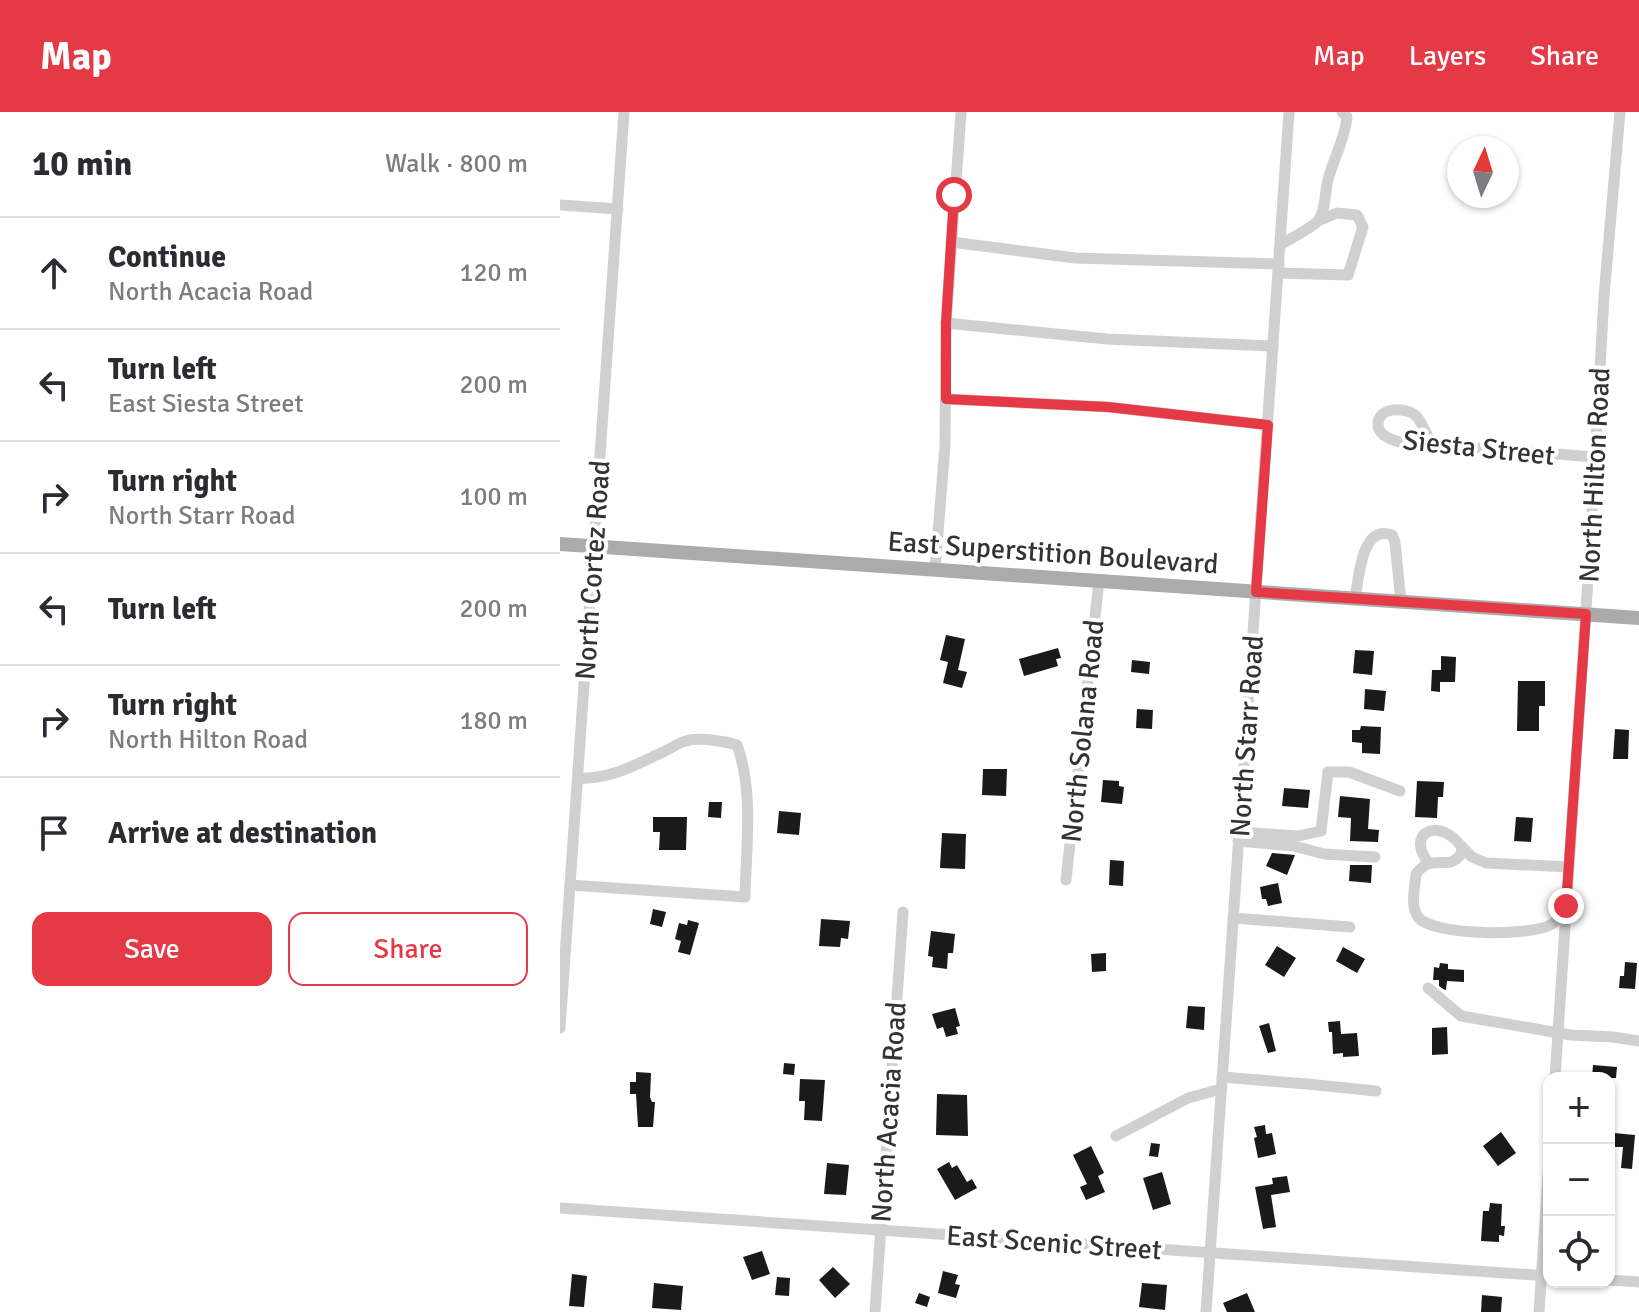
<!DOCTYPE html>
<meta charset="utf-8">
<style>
body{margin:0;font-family:Signika,sans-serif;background:#f2f2f3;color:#2b2b33}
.controls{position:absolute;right:24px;bottom:24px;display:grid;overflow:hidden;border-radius:16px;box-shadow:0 2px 6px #0004}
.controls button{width:72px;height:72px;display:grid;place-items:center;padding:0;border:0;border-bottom:2px solid #e1e1e2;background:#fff;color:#2b2b33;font:40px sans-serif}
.compass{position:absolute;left:887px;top:24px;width:72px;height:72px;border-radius:50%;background:#fff;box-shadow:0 2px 6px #0004;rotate:4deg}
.stop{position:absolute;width:24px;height:24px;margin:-18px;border:6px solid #e63946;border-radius:50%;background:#fff}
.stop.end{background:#e63946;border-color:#fff;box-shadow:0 2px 8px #0008}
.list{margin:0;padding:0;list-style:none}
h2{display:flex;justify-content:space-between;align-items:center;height:104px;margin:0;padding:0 32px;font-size:34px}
h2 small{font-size:26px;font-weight:400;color:#7c7c81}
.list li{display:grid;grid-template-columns:52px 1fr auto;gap:24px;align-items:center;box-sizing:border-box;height:112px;padding:0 32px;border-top:2px solid #e1e1e2}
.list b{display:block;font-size:30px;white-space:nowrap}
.list p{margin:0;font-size:26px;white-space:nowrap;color:#7c7c81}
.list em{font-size:26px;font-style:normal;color:#7c7c81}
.actions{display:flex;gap:16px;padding:24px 32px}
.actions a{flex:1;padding:18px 0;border:2px solid #e63946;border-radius:16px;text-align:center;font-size:28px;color:#e63946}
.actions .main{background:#e63946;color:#fff}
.icon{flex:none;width:44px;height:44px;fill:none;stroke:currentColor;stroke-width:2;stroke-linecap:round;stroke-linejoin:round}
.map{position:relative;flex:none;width:1079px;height:1200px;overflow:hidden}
header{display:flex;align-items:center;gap:48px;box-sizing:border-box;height:112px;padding:0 40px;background:#e63946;color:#fff}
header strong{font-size:38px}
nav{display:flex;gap:44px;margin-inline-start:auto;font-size:28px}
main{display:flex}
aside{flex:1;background:#fff}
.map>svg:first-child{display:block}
.building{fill:#1a1a1a}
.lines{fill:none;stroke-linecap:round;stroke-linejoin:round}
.minor{stroke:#d0d0d0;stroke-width:11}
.major{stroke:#ababab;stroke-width:14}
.route{stroke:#e63946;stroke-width:10}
.labels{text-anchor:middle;stroke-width:8;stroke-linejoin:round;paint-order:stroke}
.street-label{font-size:28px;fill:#333;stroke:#fff}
</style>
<header>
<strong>Map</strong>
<nav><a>Map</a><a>Layers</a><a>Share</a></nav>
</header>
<main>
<aside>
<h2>10 min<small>Walk · 800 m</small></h2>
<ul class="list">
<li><svg class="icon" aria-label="ahead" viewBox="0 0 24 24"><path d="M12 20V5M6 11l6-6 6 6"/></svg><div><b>Continue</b><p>North Acacia Road</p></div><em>120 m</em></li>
<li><svg class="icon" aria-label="left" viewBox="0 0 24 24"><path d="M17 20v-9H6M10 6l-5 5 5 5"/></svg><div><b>Turn left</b><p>East Siesta Street</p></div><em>200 m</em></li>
<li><svg class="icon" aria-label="right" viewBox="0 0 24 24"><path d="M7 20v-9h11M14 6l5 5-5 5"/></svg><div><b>Turn right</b><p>North Starr Road</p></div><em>100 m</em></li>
<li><svg class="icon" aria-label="left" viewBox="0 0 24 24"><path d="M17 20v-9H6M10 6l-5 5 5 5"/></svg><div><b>Turn left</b></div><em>200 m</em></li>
<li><svg class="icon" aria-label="right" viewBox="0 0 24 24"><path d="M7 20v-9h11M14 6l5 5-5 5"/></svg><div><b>Turn right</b><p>North Hilton Road</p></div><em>180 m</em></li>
<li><svg class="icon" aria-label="arrive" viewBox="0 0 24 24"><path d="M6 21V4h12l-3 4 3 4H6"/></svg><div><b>Arrive at destination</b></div></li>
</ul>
<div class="actions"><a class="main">Save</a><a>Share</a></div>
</aside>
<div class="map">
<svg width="1079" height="1200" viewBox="0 0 1079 1200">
<rect width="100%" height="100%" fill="#fff"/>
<!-- building -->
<g class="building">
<polygon points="386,523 405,527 398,558 407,560 402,576 383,571 388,550 380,548"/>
<polygon points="498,536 501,546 496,547 498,554 464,564 459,547"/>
<polygon points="795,538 814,539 812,563 793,561"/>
<polygon points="881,544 896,545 895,570 880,570 880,580 871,579 872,558 881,558"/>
<polygon points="572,548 590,550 589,562 571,560"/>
<polygon points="958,569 985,569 985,594 979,594 979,619 957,619"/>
<polygon points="805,577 826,579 824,599 804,597"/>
<polygon points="577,597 593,598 592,617 576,616"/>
<polygon points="801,614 821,615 820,642 802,641 802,631 792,630 792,618 800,618"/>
<polygon points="1055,617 1069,618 1068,647 1053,647"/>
<polygon points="423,657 447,657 446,684 422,683"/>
<polygon points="543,668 559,669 559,674 564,675 562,692 541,690"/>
<polygon points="857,669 884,670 883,685 878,685 877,706 855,705"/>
<polygon points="724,676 750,678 748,696 722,694"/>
<polygon points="780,684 810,687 808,717 819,718 818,730 790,729 791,706 778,705"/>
<polygon points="149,690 162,690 161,706 148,705"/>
<polygon points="219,699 241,701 239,723 217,721"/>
<polygon points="93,705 127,705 126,738 99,738 100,720 93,720"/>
<polygon points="956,705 973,706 971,730 954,729"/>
<polygon points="382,721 406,722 405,757 380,756"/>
<polygon points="712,741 735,743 727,763 706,754"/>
<polygon points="550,748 564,749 563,774 549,773"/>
<polygon points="790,753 812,753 811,771 789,769"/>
<polygon points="718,771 722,791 708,794 706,787 702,787 700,775"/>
<polygon points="93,797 106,800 102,815 90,812"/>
<polygon points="261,807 290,809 288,827 281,826 280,835 259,834"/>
<polygon points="128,808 139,811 130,843 118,840 121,829 115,827 119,811 127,813"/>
<polygon points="371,819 395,822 393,841 388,841 387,857 372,855 373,845 368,844"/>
<polygon points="717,834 736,846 724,865 705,853"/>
<polygon points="783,835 805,847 797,861 776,849"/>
<polygon points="546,841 546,859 532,860 531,842"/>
<polygon points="1065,850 1077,851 1075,877 1059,876 1060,864 1064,864"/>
<polygon points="880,851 888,852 888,857 904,858 904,870 887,869 886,878 883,877 879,874 879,868 873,868 874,855 879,856"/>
<polygon points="628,894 645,895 644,918 626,916"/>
<polygon points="395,896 400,914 396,915 398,922 386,925 383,915 377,917 372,902"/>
<polygon points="780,909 781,922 797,921 799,944 783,945 783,941 773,942 772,920 769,920 768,910"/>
<polygon points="709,911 716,939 708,941 699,914"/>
<polygon points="887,915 888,942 872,943 872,916"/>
<polygon points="224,951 235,952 234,963 223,962"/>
<polygon points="1033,953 1057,955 1056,966 1032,966"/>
<polygon points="76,960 91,961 90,985 92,990 95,990 93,1015 78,1015 76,982 70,982 70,970 76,970"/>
<polygon points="240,967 265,968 262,1009 244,1008 245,989 239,989"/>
<polygon points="377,982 407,983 408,1024 376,1023"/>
<polygon points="705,1013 706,1022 712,1021 716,1042 698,1046 694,1026 697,1025 694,1015"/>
<polygon points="941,1020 956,1041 938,1054 923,1034"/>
<polygon points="1054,1021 1075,1023 1072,1057 1061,1056 1063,1035 1053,1035"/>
<polygon points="591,1031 600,1032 598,1045 589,1044"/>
<polygon points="531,1034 544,1061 538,1064 545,1080 526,1088 520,1075 527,1072 513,1043"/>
<polygon points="389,1050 392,1056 397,1053 407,1070 412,1067 417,1076 395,1088 377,1057"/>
<polygon points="267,1051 289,1053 286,1083 264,1082"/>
<polygon points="602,1060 611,1092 593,1098 583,1066"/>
<polygon points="727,1064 730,1080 711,1083 716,1115 703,1117 695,1075 713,1072 712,1066"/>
<polygon points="930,1091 942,1092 941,1114 945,1114 944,1124 939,1123 939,1130 921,1129 923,1099 929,1099"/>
<polygon points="202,1139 210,1162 192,1168 183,1145"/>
<polygon points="273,1155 290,1172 275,1186 259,1168"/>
<polygon points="383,1159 398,1163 395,1172 400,1173 396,1186 378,1181"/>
<polygon points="12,1162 27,1164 24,1195 9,1194"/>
<polygon points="217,1165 230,1166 229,1184 215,1183"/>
<polygon points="94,1171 123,1174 121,1198 92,1196"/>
<polygon points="582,1171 607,1173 605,1198 579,1195"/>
<polygon points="359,1181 370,1185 367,1195 355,1191"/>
<polygon points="687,1181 695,1200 667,1200 663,1191"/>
<polygon points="922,1183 942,1185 941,1200 921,1200"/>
</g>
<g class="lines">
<!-- minor -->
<g class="minor">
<polyline points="0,93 58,97"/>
<polyline points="391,130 515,146 719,152"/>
<path d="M 720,133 C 728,128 753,115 758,109 C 765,100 765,83 767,72 C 772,49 785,28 787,5 L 782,0"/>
<polyline points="718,161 788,163 803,115 797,103 777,101 758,109"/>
<polyline points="386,211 547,227 713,234"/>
<polyline points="386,287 548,295 708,313"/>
<path d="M 872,333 C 867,324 863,312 857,305 C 850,296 824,294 819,307 C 811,329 853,334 866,332 L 1035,345"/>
<polyline points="375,458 385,334 386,211 401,0"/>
<path d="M 795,487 C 799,466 801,412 832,423 L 835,430 L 841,490"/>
<polyline points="679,720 738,724 761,719 768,660 789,660 840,679"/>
<polyline points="678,729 734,734 764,742 815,745"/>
<polyline points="901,734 912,745 926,751 1009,755"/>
<path d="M 869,751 C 845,723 877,703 901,734 L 902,741 C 890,757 882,747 868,752 C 864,753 858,759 856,762 C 855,775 850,794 858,805 C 872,824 972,825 992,812 C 998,809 1000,803 1004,798"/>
<polyline points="506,768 539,469"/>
<path d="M 10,773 L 185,785 C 186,736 194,679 177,633 C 164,629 139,625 126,629 C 118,631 110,637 103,640 C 75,653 49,668 18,666"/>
<polyline points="673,806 790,815"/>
<polyline points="868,876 901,904 1011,923 1053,925 1079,929"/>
<polyline points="0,916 64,0"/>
<polyline points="662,965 747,972 816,979"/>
<polyline points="995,966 1030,437 1044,184 1060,0"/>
<polyline points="556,1024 628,986 661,977"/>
<polyline points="0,1096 989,1164"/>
<polyline points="1049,1168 1079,1170"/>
<polyline points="315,1200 343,800"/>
<polyline points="646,1200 729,0"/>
<polyline points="979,1200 989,1048"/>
</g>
<!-- major -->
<polyline class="major" points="0,432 1079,506"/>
</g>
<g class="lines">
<!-- route -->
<polyline class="route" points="394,83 386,211 386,287 548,295 708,313 696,480 1026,502 1006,794"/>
</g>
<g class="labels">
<!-- street labels -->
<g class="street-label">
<text transform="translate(919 335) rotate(6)" y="10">Siesta Street</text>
<text transform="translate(1034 363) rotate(-87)" y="10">North Hilton Road</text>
<text transform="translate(493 440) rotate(4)" y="10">East Superstition Boulevard</text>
<text transform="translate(32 458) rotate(-86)" y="10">North Cortez Road</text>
<text transform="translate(522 619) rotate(-84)" y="10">North Solana Road</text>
<text transform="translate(686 624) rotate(-86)" y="10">North Starr Road</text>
<text transform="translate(328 1000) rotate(-86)" y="10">North Acacia Road</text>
<text transform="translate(494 1130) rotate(4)" y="10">East Scenic Street</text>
</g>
</g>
</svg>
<div class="controls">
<button>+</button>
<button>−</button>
<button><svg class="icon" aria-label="locate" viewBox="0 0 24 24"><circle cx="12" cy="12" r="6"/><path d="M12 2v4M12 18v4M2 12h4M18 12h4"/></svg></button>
</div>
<svg class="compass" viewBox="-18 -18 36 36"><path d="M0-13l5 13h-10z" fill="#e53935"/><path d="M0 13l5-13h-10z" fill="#7c7c81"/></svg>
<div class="stop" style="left:394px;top:83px"></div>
<div class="stop end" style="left:1006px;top:794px"></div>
</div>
</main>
